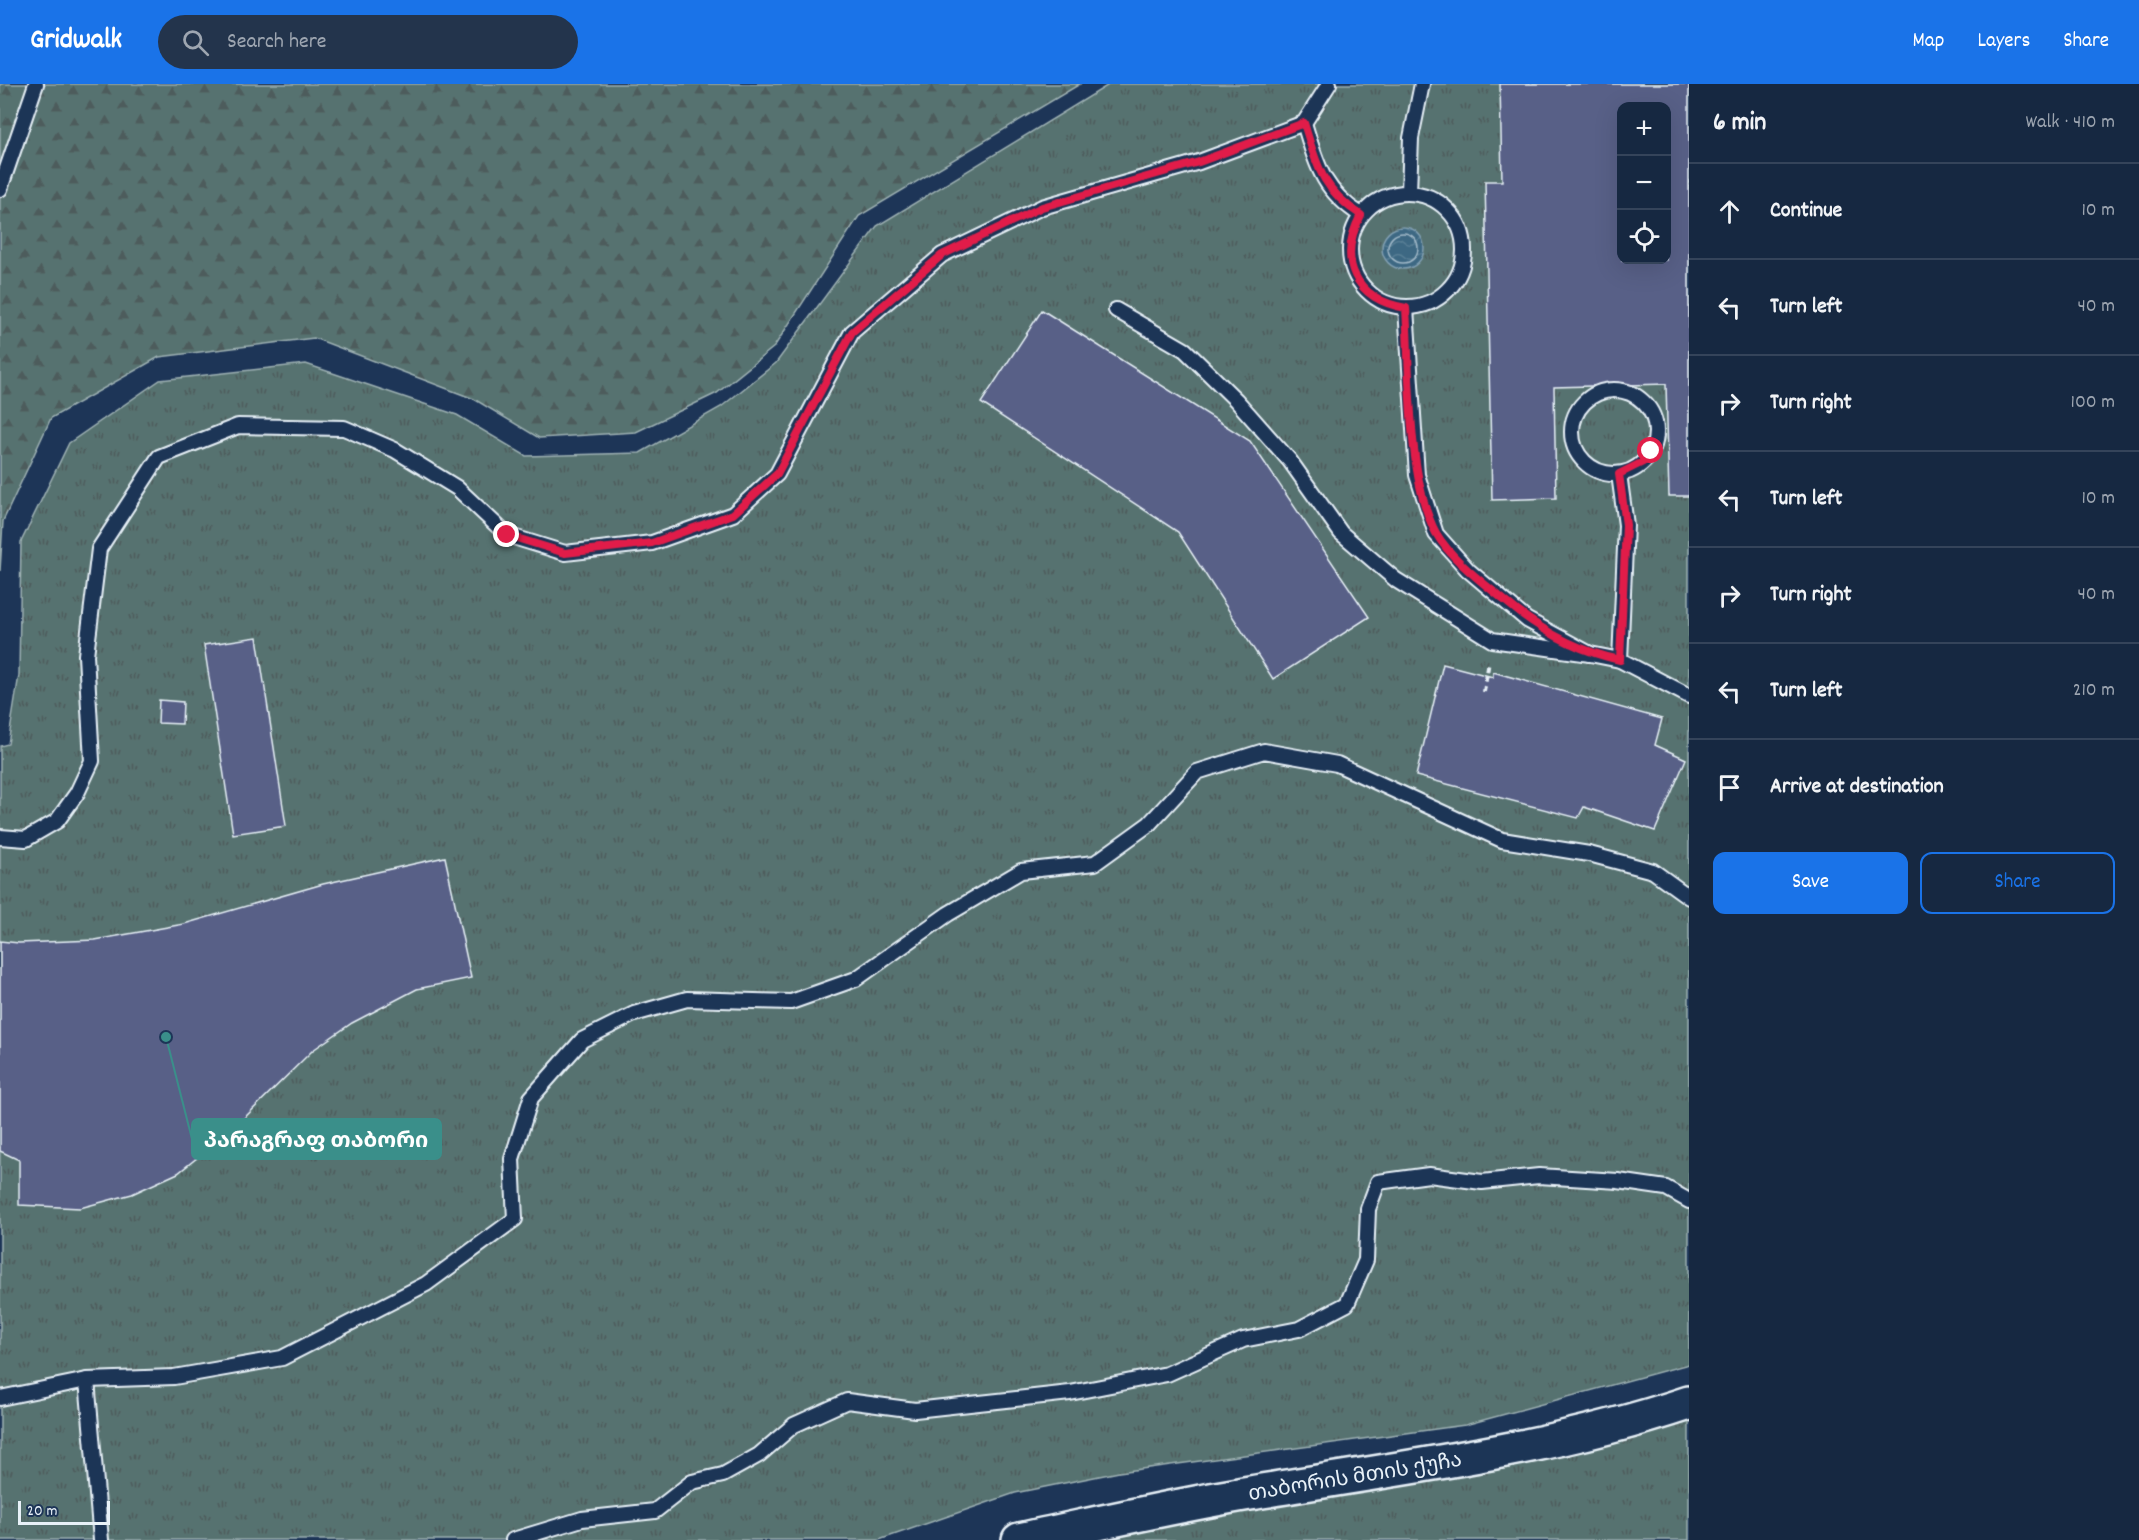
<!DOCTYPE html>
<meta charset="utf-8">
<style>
body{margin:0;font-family:Dekko,"Noto Sans Georgian",sans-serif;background:#23344c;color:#f1f3f6}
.controls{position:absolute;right:18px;top:18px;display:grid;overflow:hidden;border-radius:12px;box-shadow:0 6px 24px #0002}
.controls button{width:54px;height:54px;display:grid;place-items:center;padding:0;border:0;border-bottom:2px solid #35445a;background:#162841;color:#f1f3f6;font:30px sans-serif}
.scale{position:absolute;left:18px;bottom:15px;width:92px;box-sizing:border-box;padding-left:6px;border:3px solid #e8f1f8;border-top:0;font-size:16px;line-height:21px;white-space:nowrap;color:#e8f1f8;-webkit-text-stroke:4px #1d3557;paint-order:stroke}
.stop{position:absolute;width:18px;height:18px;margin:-14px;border:4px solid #e11d48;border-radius:50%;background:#fff}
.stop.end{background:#e11d48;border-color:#fff;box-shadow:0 2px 6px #0008}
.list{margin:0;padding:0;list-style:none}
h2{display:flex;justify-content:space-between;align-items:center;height:78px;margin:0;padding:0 24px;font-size:26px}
h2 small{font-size:20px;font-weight:400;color:#9ea6b1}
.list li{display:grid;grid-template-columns:39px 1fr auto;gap:18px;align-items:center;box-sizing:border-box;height:96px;padding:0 24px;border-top:2px solid #35445a}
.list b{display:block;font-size:22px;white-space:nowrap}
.list em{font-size:20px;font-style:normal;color:#9ea6b1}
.actions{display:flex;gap:12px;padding:18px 24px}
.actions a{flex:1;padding:14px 0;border:2px solid #1a73e8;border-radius:12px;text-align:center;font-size:21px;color:#1a73e8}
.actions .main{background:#1a73e8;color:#fff}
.icon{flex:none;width:33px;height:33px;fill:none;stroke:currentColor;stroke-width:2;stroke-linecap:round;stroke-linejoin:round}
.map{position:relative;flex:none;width:1689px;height:1456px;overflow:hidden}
header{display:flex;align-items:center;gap:36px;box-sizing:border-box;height:84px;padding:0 30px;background:#1a73e8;color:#fff}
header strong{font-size:28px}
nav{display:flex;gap:33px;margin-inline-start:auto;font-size:21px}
.search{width:420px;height:54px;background:#23344c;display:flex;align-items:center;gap:15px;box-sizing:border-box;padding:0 21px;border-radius:33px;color:#9ea6b1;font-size:22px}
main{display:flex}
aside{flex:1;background:#162841}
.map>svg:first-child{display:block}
.grass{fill:url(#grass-tufts);stroke:#9fb2b4;stroke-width:1.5;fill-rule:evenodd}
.forest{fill:url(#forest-firs);stroke:#9fb2b4;stroke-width:1.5}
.water{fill:url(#water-waves);stroke:#819fb2;stroke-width:1.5}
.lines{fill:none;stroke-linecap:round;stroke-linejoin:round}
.shore{stroke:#a3bac9;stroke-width:1.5}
.building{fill:#586087;stroke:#e8f1f8;stroke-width:1.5;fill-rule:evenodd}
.service-casing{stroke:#e8f1f8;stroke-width:18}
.secondary-casing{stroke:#e8f1f8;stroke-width:38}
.path{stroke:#e8f1f8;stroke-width:4;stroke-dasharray:6 4.5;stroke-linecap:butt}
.service{stroke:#1d3557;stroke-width:14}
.secondary{stroke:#1d3557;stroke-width:33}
.route{stroke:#e11d48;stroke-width:8}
.labels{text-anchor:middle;stroke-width:6;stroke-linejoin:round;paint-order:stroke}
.street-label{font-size:21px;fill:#e8f1f8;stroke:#1d3557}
.leader{fill:none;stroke:#3a8f8a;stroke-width:2}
.callout-dot{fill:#3a8f8a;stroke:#1d3557;stroke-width:2}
.callout{fill:#3a8f8a;stroke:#3a8f8a;stroke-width:2}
.callout-label{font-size:22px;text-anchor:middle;font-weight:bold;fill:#fff}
</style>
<header>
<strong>Gridwalk</strong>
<div class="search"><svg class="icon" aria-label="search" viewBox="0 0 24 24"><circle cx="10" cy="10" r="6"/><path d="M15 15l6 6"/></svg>Search here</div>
<nav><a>Map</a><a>Layers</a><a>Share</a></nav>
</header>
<main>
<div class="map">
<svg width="1689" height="1456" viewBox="0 0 1689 1456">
<defs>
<pattern id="grass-tufts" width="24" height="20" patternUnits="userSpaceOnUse" patternTransform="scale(1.5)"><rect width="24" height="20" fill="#567270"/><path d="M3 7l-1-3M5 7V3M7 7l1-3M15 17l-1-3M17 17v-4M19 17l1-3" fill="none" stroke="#4d5b5b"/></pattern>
<pattern id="forest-firs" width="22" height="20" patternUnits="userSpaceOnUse" patternTransform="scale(1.5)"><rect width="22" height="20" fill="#567270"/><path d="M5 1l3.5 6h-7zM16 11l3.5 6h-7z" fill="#4d5b5b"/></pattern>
<pattern id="water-waves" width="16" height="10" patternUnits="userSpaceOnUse" patternTransform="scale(1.5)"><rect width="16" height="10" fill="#3c6883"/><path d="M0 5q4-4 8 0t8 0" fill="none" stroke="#587e95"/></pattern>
</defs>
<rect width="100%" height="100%" fill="#1d3557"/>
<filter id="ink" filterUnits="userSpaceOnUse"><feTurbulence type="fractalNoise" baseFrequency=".0167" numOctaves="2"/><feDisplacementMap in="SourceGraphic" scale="12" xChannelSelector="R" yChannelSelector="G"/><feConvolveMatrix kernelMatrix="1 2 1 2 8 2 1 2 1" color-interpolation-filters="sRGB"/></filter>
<g filter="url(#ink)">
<!-- grass -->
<g class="grass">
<path d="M 1110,0 L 1689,0 L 1689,1280 L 1465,1341 L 1119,1388 L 1015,1409 L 879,1456 L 0,1456 L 0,662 L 8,660 L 19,591 L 21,458 L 69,359 L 160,296 L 306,280 L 457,331 L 526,372 L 640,369 L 721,323 L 776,279 L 877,142 ZM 1622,22 L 1666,22 L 1666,176 L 1622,176 Z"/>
<polygon points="1689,1313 1689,1456 1021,1456"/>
</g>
<!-- forest -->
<polygon class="forest" points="0,0 1080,0 859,132 774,263 717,309 636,348 539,354 474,315 314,254 159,273 51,334 3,437 0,487"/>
<!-- water -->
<circle class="water" cx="1403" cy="164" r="21"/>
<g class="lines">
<!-- shore -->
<circle class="shore" cx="1403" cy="164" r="15"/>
</g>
<!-- building -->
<g class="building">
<path d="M 1500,0 L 1689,0 L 1689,412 L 1669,412 L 1666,300 L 1554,303 L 1556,414 L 1492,416 L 1485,97 L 1502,97 ZM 1622,22 L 1666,22 L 1666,176 L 1622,176 Z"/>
<polygon points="1042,226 1250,357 1369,533 1273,595 1178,448 981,319"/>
<polygon points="257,553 286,742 233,750 204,561"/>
<polygon points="1443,580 1493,593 1493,588 1662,635 1655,661 1686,675 1655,747 1584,723 1578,734 1416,692"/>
<polygon points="159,616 183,618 182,640 158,639"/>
<polygon points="445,773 471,894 417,905 352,939 313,966 233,1045 178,1089 132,1110 80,1124 19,1121 19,1076 0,1067 0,857 19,859 95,856 184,840 323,800"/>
</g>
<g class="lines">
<defs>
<g id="service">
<path d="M 1304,39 C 1317,81 1322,106 1361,131"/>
<polyline points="0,105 36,0"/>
<polyline points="1409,108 1411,54 1422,0"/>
<circle cx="1407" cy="166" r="57"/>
<polyline points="1406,224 1417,391 1436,450 1468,486 1527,536 1590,570 1620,576 1689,612"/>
<polyline points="1116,226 1185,266 1236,316 1290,377 1341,449 1396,496 1492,556 1590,570"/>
<circle cx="1614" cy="348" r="42"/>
<polyline points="1619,390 1626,441 1620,576"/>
<polyline points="0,753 26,755 57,737 77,709 92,677 86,571 99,465 159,373 238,342 344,344 395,366 457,404 507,451 565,469 652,459 733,430 777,390 852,248 942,171 1042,123 1199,78 1304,39 1329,0"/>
<polyline points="87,1296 101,1456"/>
<polyline points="0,1314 87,1296 174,1293 282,1274 426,1200 515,1135 512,1075 531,1014 582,956 634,930 687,915 791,918 856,895 948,830 1021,787 1095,779 1149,740 1197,688 1264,667 1337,680 1502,756 1589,770 1653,787 1689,813"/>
<polyline points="513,1456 582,1435 655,1427 692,1398 723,1391 759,1371 794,1341 847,1317 915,1326 1070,1309 1167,1290 1243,1256 1299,1245 1347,1220 1366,1176 1368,1125 1378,1098 1429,1091 1482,1098 1539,1092 1618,1097 1666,1104 1689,1117"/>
</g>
<g id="secondary">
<path id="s1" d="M 1019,1456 C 1095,1440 1172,1422 1250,1409 C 1398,1384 1546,1367 1689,1319"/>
</g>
</defs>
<!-- service casing -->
<use href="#service" class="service-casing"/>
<!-- secondary casing -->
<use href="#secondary" class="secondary-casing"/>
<!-- path -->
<polyline class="path" points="1484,608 1489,577"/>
<!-- service -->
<use href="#service" class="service"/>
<!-- secondary -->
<use href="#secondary" class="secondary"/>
</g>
</g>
<g class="lines" filter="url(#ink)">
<!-- route -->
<path class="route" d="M 507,451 L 565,469 L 652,459 L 733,430 L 777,390 L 852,248 L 942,171 L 1042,123 L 1199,78 L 1304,39 C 1317,81 1321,105 1361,131 C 1337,176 1354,215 1406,224 C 1410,287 1407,396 1436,449 C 1450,474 1482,498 1504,516 C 1538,545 1577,567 1620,576 L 1626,441 L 1619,390 L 1643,378 L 1651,367"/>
</g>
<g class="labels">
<!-- street labels -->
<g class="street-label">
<text dy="7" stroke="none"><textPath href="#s1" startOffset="342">თაბორის მთის ქუჩა</textPath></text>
</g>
</g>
<!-- callouts -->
<path class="leader" d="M166 953L192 1055"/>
<circle class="callout-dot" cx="166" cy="953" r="6"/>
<rect class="callout" x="192" y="1035" width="249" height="40" rx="6"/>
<g class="callout-label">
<text x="316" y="1063">პარაგრაფ თაბორი</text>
</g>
</svg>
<div class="controls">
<button>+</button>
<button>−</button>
<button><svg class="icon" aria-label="locate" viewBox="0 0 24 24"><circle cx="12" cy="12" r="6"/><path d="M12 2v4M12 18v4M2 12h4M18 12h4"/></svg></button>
</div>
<div class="scale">20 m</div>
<div class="stop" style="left:1651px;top:367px"></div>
<div class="stop end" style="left:507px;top:451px"></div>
</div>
<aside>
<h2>6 min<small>Walk · 410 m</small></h2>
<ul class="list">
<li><svg class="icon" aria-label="ahead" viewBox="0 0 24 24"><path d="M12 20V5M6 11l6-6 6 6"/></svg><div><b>Continue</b></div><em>10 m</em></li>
<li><svg class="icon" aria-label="left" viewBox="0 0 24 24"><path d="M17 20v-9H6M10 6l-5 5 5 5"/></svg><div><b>Turn left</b></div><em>40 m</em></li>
<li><svg class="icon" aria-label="right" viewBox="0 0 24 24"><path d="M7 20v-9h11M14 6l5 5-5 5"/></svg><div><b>Turn right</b></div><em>100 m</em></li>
<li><svg class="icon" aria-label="left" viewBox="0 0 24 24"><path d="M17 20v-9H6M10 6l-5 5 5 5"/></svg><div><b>Turn left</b></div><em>10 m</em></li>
<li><svg class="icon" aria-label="right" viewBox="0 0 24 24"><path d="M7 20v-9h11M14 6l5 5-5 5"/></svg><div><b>Turn right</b></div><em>40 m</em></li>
<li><svg class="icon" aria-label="left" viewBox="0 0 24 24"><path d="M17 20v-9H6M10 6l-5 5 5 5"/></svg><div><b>Turn left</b></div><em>210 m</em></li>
<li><svg class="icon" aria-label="arrive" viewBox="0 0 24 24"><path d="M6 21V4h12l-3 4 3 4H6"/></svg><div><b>Arrive at destination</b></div></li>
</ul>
<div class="actions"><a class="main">Save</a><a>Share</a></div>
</aside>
</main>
